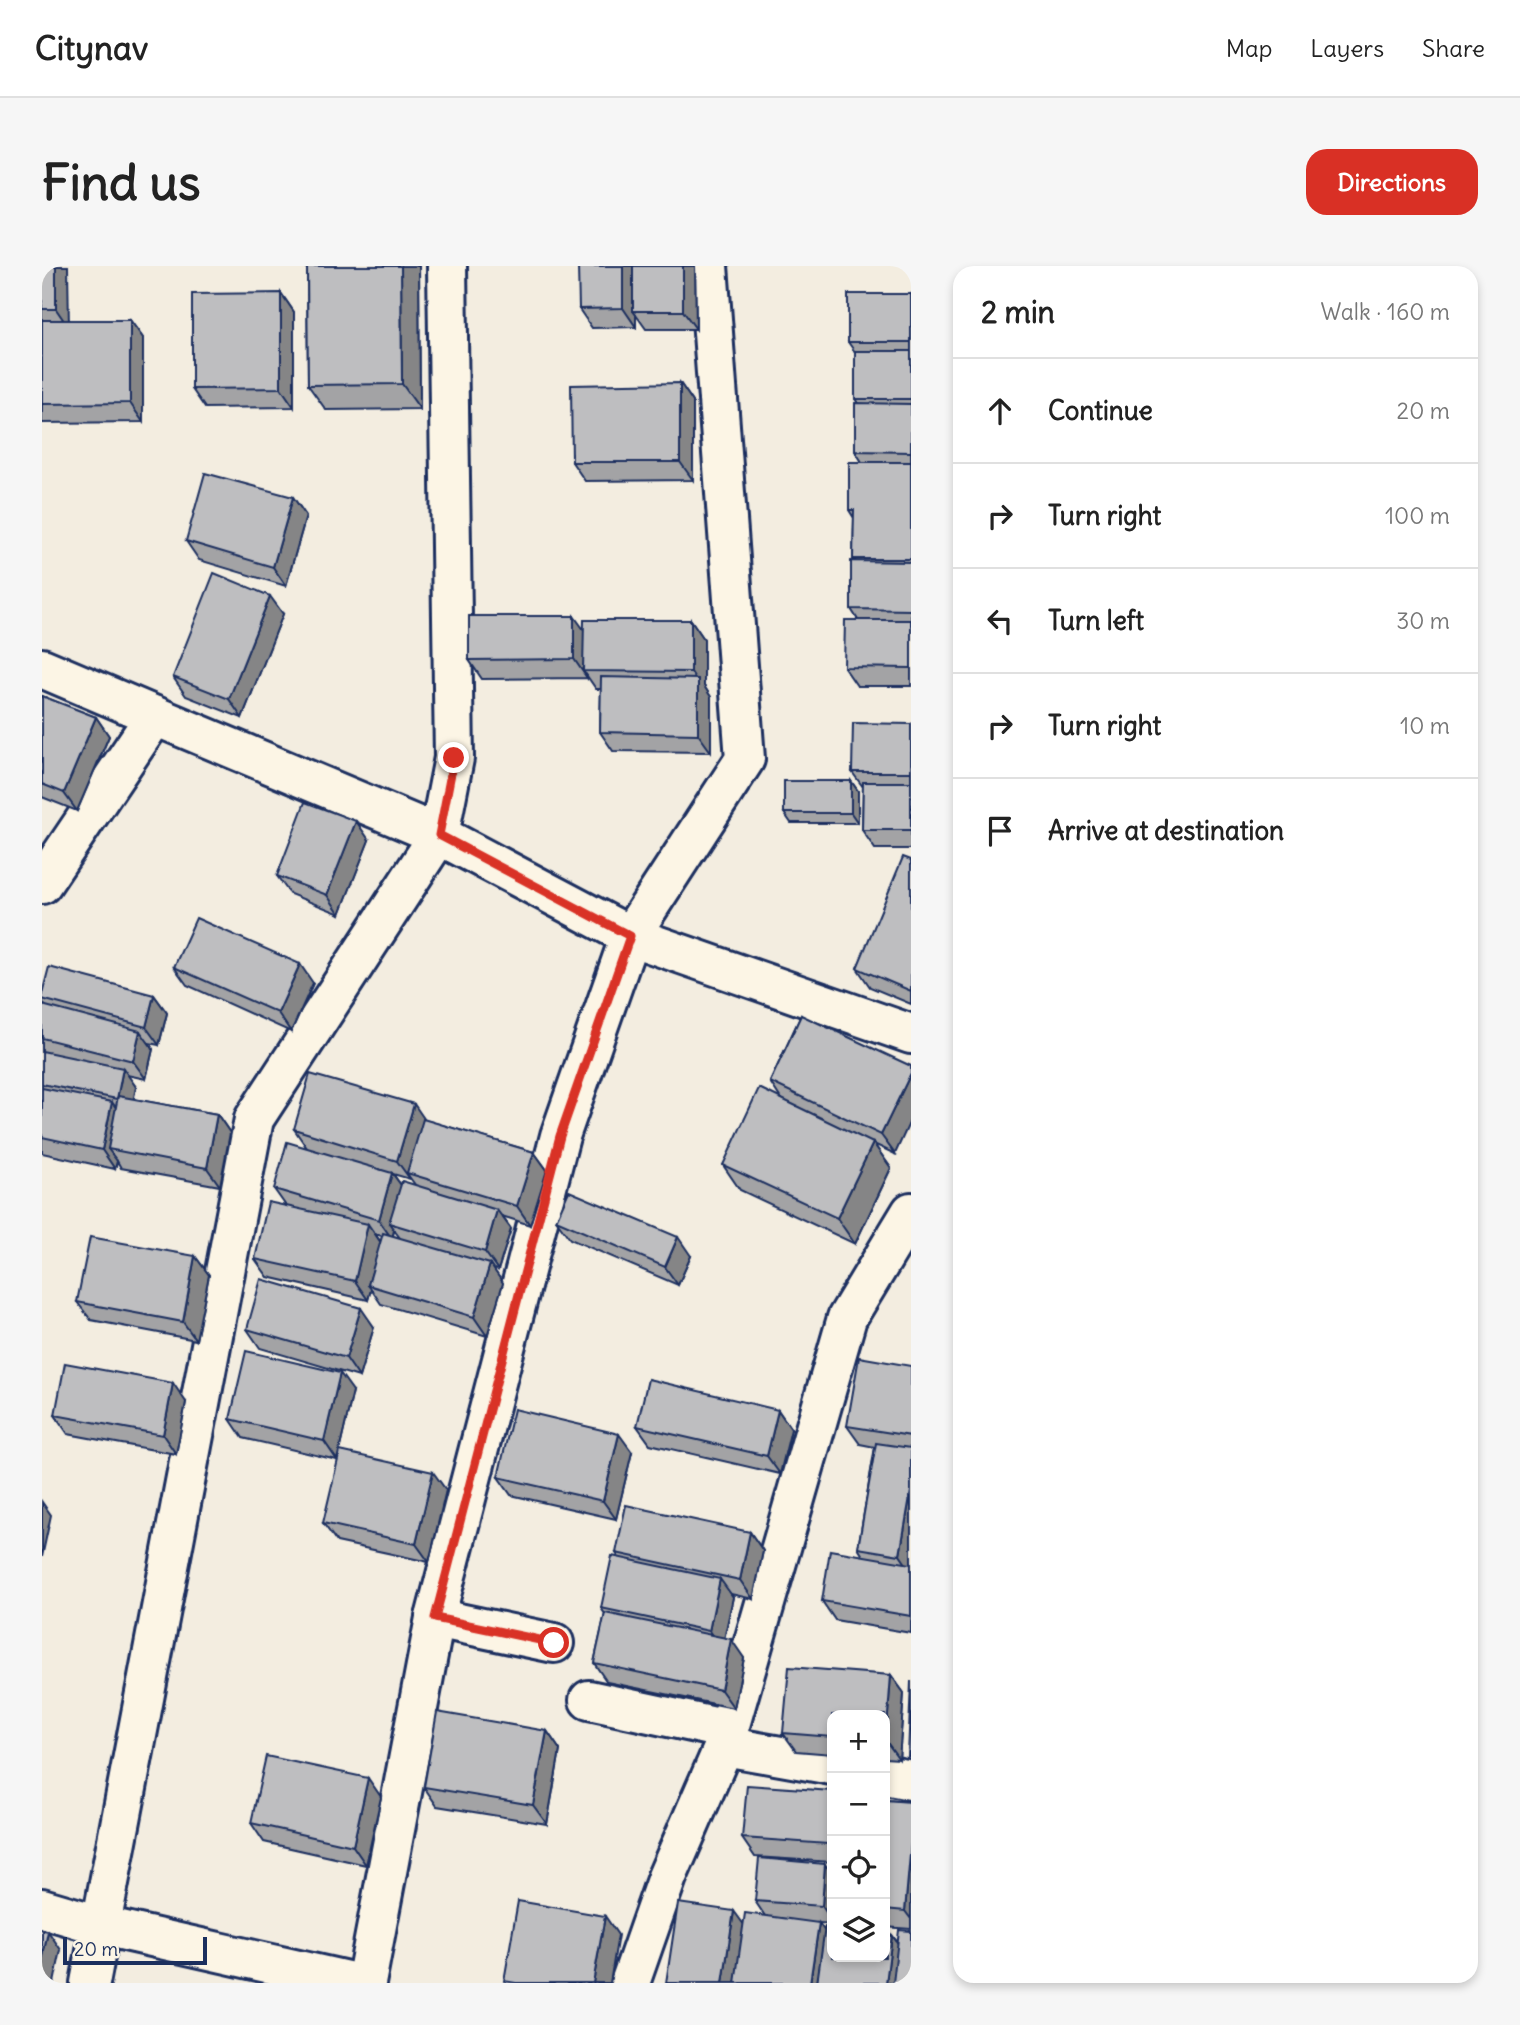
<!DOCTYPE html>
<meta charset="utf-8">
<style>
body{margin:0;font-family:Delius,sans-serif;background:#f6f6f6;color:#222}
.controls{position:absolute;right:21px;bottom:21px;display:grid;overflow:hidden;border-radius:14px;box-shadow:0 4px 10px #0003}
.controls button{width:63px;height:63px;display:grid;place-items:center;padding:0;border:0;border-bottom:2px solid #e0e0e0;background:#fff;color:#222;font:35px sans-serif}
.scale{position:absolute;left:21px;bottom:18px;width:144px;box-sizing:border-box;padding-left:7px;border:4px solid #1b2f5e;border-top:0;font-size:19px;line-height:24px;white-space:nowrap;color:#1b2f5e;-webkit-text-stroke:5px #fcf5e5;paint-order:stroke}
.stop{position:absolute;width:21px;height:21px;margin:-16px;border:5px solid #d93025;border-radius:50%;background:#fff}
.stop.end{background:#d93025;border-color:#fff;box-shadow:0 2px 7px #0008}
.list{margin:0;padding:0;list-style:none}
h2{display:flex;justify-content:space-between;align-items:center;height:91px;margin:0;padding:0 28px;font-size:30px}
h2 small{font-size:23px;font-weight:400;color:#767676}
.list li{display:grid;grid-template-columns:46px 1fr auto;gap:21px;align-items:center;box-sizing:border-box;height:105px;padding:0 28px;border-top:2px solid #e0e0e0}
.list b{display:block;font-size:26px;white-space:nowrap}
.list em{font-size:23px;font-style:normal;color:#767676}
.icon{flex:none;width:38px;height:38px;fill:none;stroke:currentColor;stroke-width:2;stroke-linecap:round;stroke-linejoin:round}
.map{position:relative;flex:none;width:869px;height:1717px;overflow:hidden;border-radius:21px}
header{display:flex;align-items:center;gap:42px;box-sizing:border-box;height:98px;padding:0 35px;background:#fff;border-bottom:2px solid #e0e0e0}
header strong{font-size:33px}
nav{display:flex;gap:38px;margin-inline-start:auto;font-size:24px}
.intro{display:flex;align-items:center;justify-content:space-between;box-sizing:border-box;height:168px;padding:0 42px}
h1{margin:0;font-size:49px}
.button{padding:18px 32px;border-radius:21px;background:#d93025;color:#fff;font-size:24px;font-weight:700}
main{display:flex;gap:42px;padding:0 42px}
aside{flex:1;background:#fff;border-radius:21px;box-shadow:0 4px 10px #0003}
.map>svg:first-child{display:block}
.lines{fill:none;stroke-linecap:round;stroke-linejoin:round}
.street-casing{stroke:#1b2f5e;stroke-width:44}
.street{stroke:#fcf5e5;stroke-width:38}
.wall{fill:#a3a3a5;stroke:#1b2f5e;stroke-width:2;fill-rule:evenodd}
.shaded-wall{fill:#858586;stroke:#1b2f5e;stroke-width:2}
.building{fill:#bebec0;stroke:#1b2f5e;stroke-width:2}
.route{stroke:#d93025;stroke-width:9}
</style>
<header>
<strong>Citynav</strong>
<nav><a>Map</a><a>Layers</a><a>Share</a></nav>
</header>
<div class="intro"><h1>Find us</h1><a class="button">Directions</a></div>
<main>
<div class="map">
<svg width="869" height="1717" viewBox="0 0 869 1717">
<rect width="100%" height="100%" fill="#f3ede0"/>
<filter id="ink" filterUnits="userSpaceOnUse"><feTurbulence type="fractalNoise" baseFrequency=".0143" numOctaves="2"/><feDisplacementMap in="SourceGraphic" scale="14" xChannelSelector="R" yChannelSelector="G"/><feConvolveMatrix kernelMatrix="1 2 1 2 8 2 1 2 1" color-interpolation-filters="sRGB"/></filter>
<g filter="url(#ink)">
<g class="lines">
<defs>
<g id="street">
<polyline points="0,402 113,450 0,618"/>
<polyline points="113,450 397,569 588,670 869,768"/>
<polyline points="393,1352 512,1377"/>
<polyline points="547,1434 687,1464"/>
<polyline points="682,1480 790,1499"/>
<polyline points="843,1509 869,1514"/>
<polyline points="0,1642 61,1660 314,1717"/>
<polyline points="48,1717 212,853 397,569 412,492 405,0"/>
<polyline points="324,1717 393,1352 518,870 588,670 703,493 666,0"/>
<polyline points="588,1717 625,1611 682,1480 805,1052 869,946"/>
</g>
</defs>
<!-- street casing -->
<use href="#street" class="street-casing"/>
<!-- street -->
<use href="#street" class="street"/>
</g>
<!-- wall -->
<g class="wall">
<polygon points="0,0 27,54 88,54 101,72 101,156 0,157"/>
<polygon points="265,0 377,0 378,143 284,144 266,119"/>
<polygon points="653,0 654,63 604,63 594,49 594,61 550,62 537,43"/>
<polygon points="239,27 252,46 252,141 163,142 150,123"/>
<polygon points="869,28 869,420 815,420 802,401 816,354 809,343 813,295 811,293 812,252 807,244 820,196 813,185 816,137 813,133 813,86 806,76"/>
<polygon points="638,117 651,136 651,214 543,215 530,196"/>
<polygon points="251,231 264,250 244,320 157,294 144,275"/>
<polygon points="241,348 200,452 144,430 131,411"/>
<polygon points="649,354 662,373 662,420 669,431 669,486 571,485 558,466 559,423 554,423 545,410 545,412 440,413 427,394 542,364"/>
<polygon points="0,430 54,451 67,470 35,545 0,531"/>
<polygon points="869,458 869,583 833,583 820,564 821,521 810,506"/>
<polygon points="809,515 816,525 816,557 749,557 742,547"/>
<polygon points="327,574 298,648 248,628 235,610"/>
<polygon points="869,594 869,738 828,721 815,702"/>
<polygon points="132,701 271,717 249,766 145,719"/>
<polygon points="0,728 112,729 125,747 117,779 107,777 111,783 104,813 85,809 94,821 91,833 175,848 188,867 178,920 79,902 75,895 73,903 0,887 0,772 4,741 0,735"/>
<polygon points="759,749 853,888 832,878 849,902 813,978 698,924 681,899 739,833 728,816"/>
<path d="M 383,854 L 492,886 L 505,904 L 488,959 L 460,950 L 469,963 L 456,1004 L 451,1003 L 461,1017 L 445,1070 L 339,1038 L 329,1023 L 326,1034 L 226,1011 L 213,993 L 244,940 L 232,923 L 265,882 L 252,863 ZM 351,908 L 368,913 L 368,912 L 374,920 L 359,919 ZM 352,964 L 358,972 L 351,970 ZM 333,968 L 340,970 L 339,976 Z"/>
<polygon points="514,954 649,990 636,1019 528,973"/>
<polygon points="153,990 167,1009 154,1074 49,1054 35,1036"/>
<polygon points="332,1061 317,1111 218,1082 205,1063"/>
<polygon points="869,1100 869,1367 793,1354 780,1335 821,1290 816,1282 833,1181 818,1178 805,1160"/>
<polygon points="311,1125 295,1194 201,1172 188,1153"/>
<polygon points="144,1136 134,1188 26,1168 13,1149"/>
<polygon points="736,1144 749,1163 738,1208 608,1178 595,1160"/>
<polygon points="590,1186 574,1253 469,1229 456,1211"/>
<polygon points="404,1224 387,1296 295,1276 281,1257"/>
<polygon points="708,1266 721,1285 711,1333 689,1328 691,1331 682,1372 702,1392 692,1442 565,1416 552,1397 563,1348 559,1342 577,1292 574,1287"/>
<polygon points="849,1409 862,1427 857,1493 843,1492 843,1449 790,1449 790,1488 754,1485 741,1467"/>
<polygon points="505,1465 518,1484 505,1558 395,1540 382,1521"/>
<polygon points="790,1525 790,1596 713,1591 700,1572"/>
<polygon points="339,1531 324,1599 222,1576 209,1557"/>
<polygon points="843,1534 869,1536 869,1663 843,1661"/>
<polygon points="790,1608 790,1658 776,1657 782,1665 850,1669 856,1677 869,1717 701,1659 723,1650 713,1635"/>
</g>
<!-- shaded-wall -->
<g class="shaded-wall">
<polygon points="14,0 26,0 27,62 14,43"/>
<polygon points="359,0 377,0 378,143 360,118"/>
<polygon points="581,0 594,0 591,45 594,49 594,61 581,42"/>
<polygon points="641,0 653,0 654,63 641,45"/>
<polygon points="239,27 252,46 252,141 239,122"/>
<polygon points="88,54 101,72 101,156 88,137"/>
<polygon points="638,117 651,136 651,214 638,196"/>
<polygon points="251,231 264,250 244,320 231,301"/>
<polygon points="228,330 241,348 200,452 187,433"/>
<polygon points="532,350 545,368 541,405 545,410 545,412 532,393"/>
<polygon points="649,354 662,373 662,420 669,431 669,486 656,468 656,417 649,406"/>
<polygon points="54,451 67,470 35,545 22,527"/>
<polygon points="809,515 816,525 816,557 809,547"/>
<polygon points="314,555 327,574 298,648 285,629"/>
<polygon points="258,698 271,717 249,766 236,747"/>
<polygon points="112,729 125,747 117,779 104,761"/>
<polygon points="98,765 111,783 104,813 91,795"/>
<polygon points="81,802 94,821 88,852 75,833"/>
<polygon points="869,807 869,853 853,888 839,869"/>
<polygon points="70,836 83,855 66,883 75,895 73,903 60,884"/>
<polygon points="372,838 385,857 365,907 368,913 355,895"/>
<polygon points="175,848 188,867 178,920 165,902"/>
<polygon points="831,877 849,902 813,978 795,952"/>
<polygon points="492,886 505,904 488,959 475,940"/>
<polygon points="350,907 364,926 347,957 352,964 350,973 337,954"/>
<polygon points="455,944 469,963 456,1004 443,986"/>
<polygon points="326,958 339,977 326,1019 329,1023 326,1034 313,1015"/>
<polygon points="636,971 649,990 636,1019 623,1001"/>
<polygon points="153,990 167,1009 154,1074 141,1056"/>
<polygon points="448,998 461,1017 445,1070 432,1051"/>
<polygon points="319,1042 332,1061 317,1111 304,1092"/>
<polygon points="298,1107 311,1125 295,1194 282,1175"/>
<polygon points="131,1117 144,1136 134,1188 121,1169"/>
<polygon points="736,1144 749,1163 738,1208 725,1190"/>
<polygon points="577,1168 590,1186 574,1253 561,1235"/>
<polygon points="391,1206 404,1224 387,1296 374,1278"/>
<polygon points="869,1225 869,1305 858,1289"/>
<polygon points="0,1236 9,1249 0,1291"/>
<polygon points="708,1266 721,1285 711,1333 698,1314"/>
<polygon points="678,1313 691,1331 680,1383 667,1365"/>
<polygon points="689,1373 702,1392 692,1442 679,1424"/>
<polygon points="849,1409 862,1427 857,1493 844,1475"/>
<polygon points="505,1465 518,1484 505,1558 491,1539"/>
<polygon points="326,1512 339,1531 324,1599 311,1580"/>
<polygon points="790,1527 790,1585 786,1578"/>
<polygon points="869,1577 869,1653 863,1645"/>
<polygon points="783,1598 790,1608 790,1655 780,1640"/>
<polygon points="692,1645 705,1663 697,1717 681,1717"/>
<polygon points="563,1650 576,1669 568,1717 551,1717"/>
<polygon points="777,1657 790,1676 784,1717 768,1717"/>
<polygon points="6,1665 19,1684 12,1717 0,1717 0,1695"/>
<polygon points="850,1669 863,1688 859,1717 844,1717"/>
</g>
<!-- building -->
<g class="building">
<rect x="0" y="0" width="14" height="43"/>
<polygon points="265,0 359,0 360,118 266,119"/>
<polygon points="536,0 581,0 581,42 537,43"/>
<rect x="591" y="0" width="50" height="45"/>
<polygon points="239,27 239,122 150,123 150,28"/>
<rect x="806" y="28" width="63" height="48"/>
<polygon points="0,54 88,54 88,137 0,138"/>
<rect x="813" y="85" width="56" height="48"/>
<polygon points="638,117 638,196 530,196 529,119"/>
<polygon points="813,137 869,138 869,186 813,185"/>
<polygon points="807,196 869,196 869,293 811,293 812,244 807,244"/>
<polygon points="163,207 251,231 231,301 144,275"/>
<polygon points="809,295 869,296 869,344 809,343"/>
<polygon points="172,307 228,330 187,433 131,411"/>
<polygon points="427,350 532,350 532,393 427,394"/>
<polygon points="542,354 649,354 649,406 541,405"/>
<polygon points="803,354 869,354 869,402 802,401"/>
<polygon points="559,411 656,413 656,468 558,466"/>
<polygon points="0,430 54,451 22,527 0,518"/>
<polygon points="811,457 869,458 869,506 810,506"/>
<rect x="742" y="515" width="67" height="32"/>
<polygon points="821,516 869,516 869,564 820,564"/>
<polygon points="263,536 314,555 285,629 235,610"/>
<polygon points="861,591 869,594 869,725 815,702"/>
<polygon points="154,652 258,698 236,747 132,701"/>
<polygon points="7,701 112,729 104,761 0,733 0,728"/>
<polygon points="0,739 98,765 91,795 0,772"/>
<polygon points="759,749 869,800 869,807 839,869 728,816"/>
<polygon points="0,785 81,802 75,833 0,818"/>
<polygon points="268,808 372,838 355,895 252,863"/>
<polygon points="0,822 70,836 60,884 0,871"/>
<polygon points="717,822 831,877 795,952 681,899"/>
<polygon points="76,830 175,848 165,902 66,883"/>
<polygon points="381,853 492,886 475,940 365,907"/>
<polygon points="245,876 350,907 337,954 232,923"/>
<polygon points="360,915 455,944 443,986 347,957"/>
<polygon points="527,925 636,971 623,1001 514,954"/>
<polygon points="226,936 326,958 313,1015 213,993"/>
<polygon points="341,967 448,998 432,1051 326,1019"/>
<polygon points="48,971 153,990 141,1056 35,1036"/>
<polygon points="219,1013 319,1042 304,1092 205,1063"/>
<polygon points="204,1085 298,1107 282,1175 188,1153"/>
<polygon points="817,1091 869,1100 869,1170 805,1160"/>
<polygon points="23,1097 131,1117 121,1169 13,1149"/>
<polygon points="606,1113 736,1144 725,1190 595,1160"/>
<polygon points="472,1143 577,1168 561,1235 456,1211"/>
<polygon points="834,1177 869,1182 869,1225 858,1289 816,1282"/>
<polygon points="298,1185 391,1206 374,1278 281,1257"/>
<polygon points="584,1239 708,1266 698,1314 574,1287"/>
<polygon points="788,1284 869,1298 869,1350 780,1335"/>
<polygon points="570,1290 678,1313 667,1365 559,1342"/>
<polygon points="563,1347 689,1373 679,1424 552,1397"/>
<polygon points="747,1401 849,1409 844,1475 843,1475 843,1449 790,1449 790,1471 741,1467"/>
<polygon points="869,1415 869,1490 866,1490"/>
<polygon points="395,1446 505,1465 491,1539 382,1521"/>
<polygon points="224,1490 326,1512 311,1580 209,1557"/>
<polygon points="705,1519 790,1525 786,1578 700,1572"/>
<polygon points="843,1534 869,1536 869,1577 863,1645 843,1643"/>
<polygon points="717,1592 783,1598 780,1640 713,1635"/>
<polygon points="476,1635 563,1650 551,1717 474,1717 462,1715"/>
<polygon points="636,1637 692,1645 681,1717 624,1717"/>
<polygon points="703,1647 777,1657 768,1717 693,1717"/>
<polygon points="783,1661 790,1662 790,1691 843,1691 843,1668 850,1669 844,1717 775,1717"/>
<polygon points="0,1664 6,1665 0,1695"/>
<polygon points="857,1664 869,1665 869,1717 851,1717"/>
</g>
</g>
<g class="lines" filter="url(#ink)">
<!-- route -->
<polyline class="route" points="412,492 397,569 588,670 518,870 393,1352 512,1377"/>
</g>
</svg>
<div class="controls">
<button>+</button>
<button>−</button>
<button><svg class="icon" aria-label="locate" viewBox="0 0 24 24"><circle cx="12" cy="12" r="6"/><path d="M12 2v4M12 18v4M2 12h4M18 12h4"/></svg></button>
<button><svg class="icon" aria-label="layers" viewBox="0 0 24 24"><path d="M12 4l9 5-9 5-9-5zM3 14l9 5 9-5"/></svg></button>
</div>
<div class="scale">20 m</div>
<div class="stop" style="left:512px;top:1377px"></div>
<div class="stop end" style="left:412px;top:492px"></div>
</div>
<aside>
<h2>2 min<small>Walk · 160 m</small></h2>
<ul class="list">
<li><svg class="icon" aria-label="ahead" viewBox="0 0 24 24"><path d="M12 20V5M6 11l6-6 6 6"/></svg><div><b>Continue</b></div><em>20 m</em></li>
<li><svg class="icon" aria-label="right" viewBox="0 0 24 24"><path d="M7 20v-9h11M14 6l5 5-5 5"/></svg><div><b>Turn right</b></div><em>100 m</em></li>
<li><svg class="icon" aria-label="left" viewBox="0 0 24 24"><path d="M17 20v-9H6M10 6l-5 5 5 5"/></svg><div><b>Turn left</b></div><em>30 m</em></li>
<li><svg class="icon" aria-label="right" viewBox="0 0 24 24"><path d="M7 20v-9h11M14 6l5 5-5 5"/></svg><div><b>Turn right</b></div><em>10 m</em></li>
<li><svg class="icon" aria-label="arrive" viewBox="0 0 24 24"><path d="M6 21V4h12l-3 4 3 4H6"/></svg><div><b>Arrive at destination</b></div></li>
</ul>
</aside>
</main>
